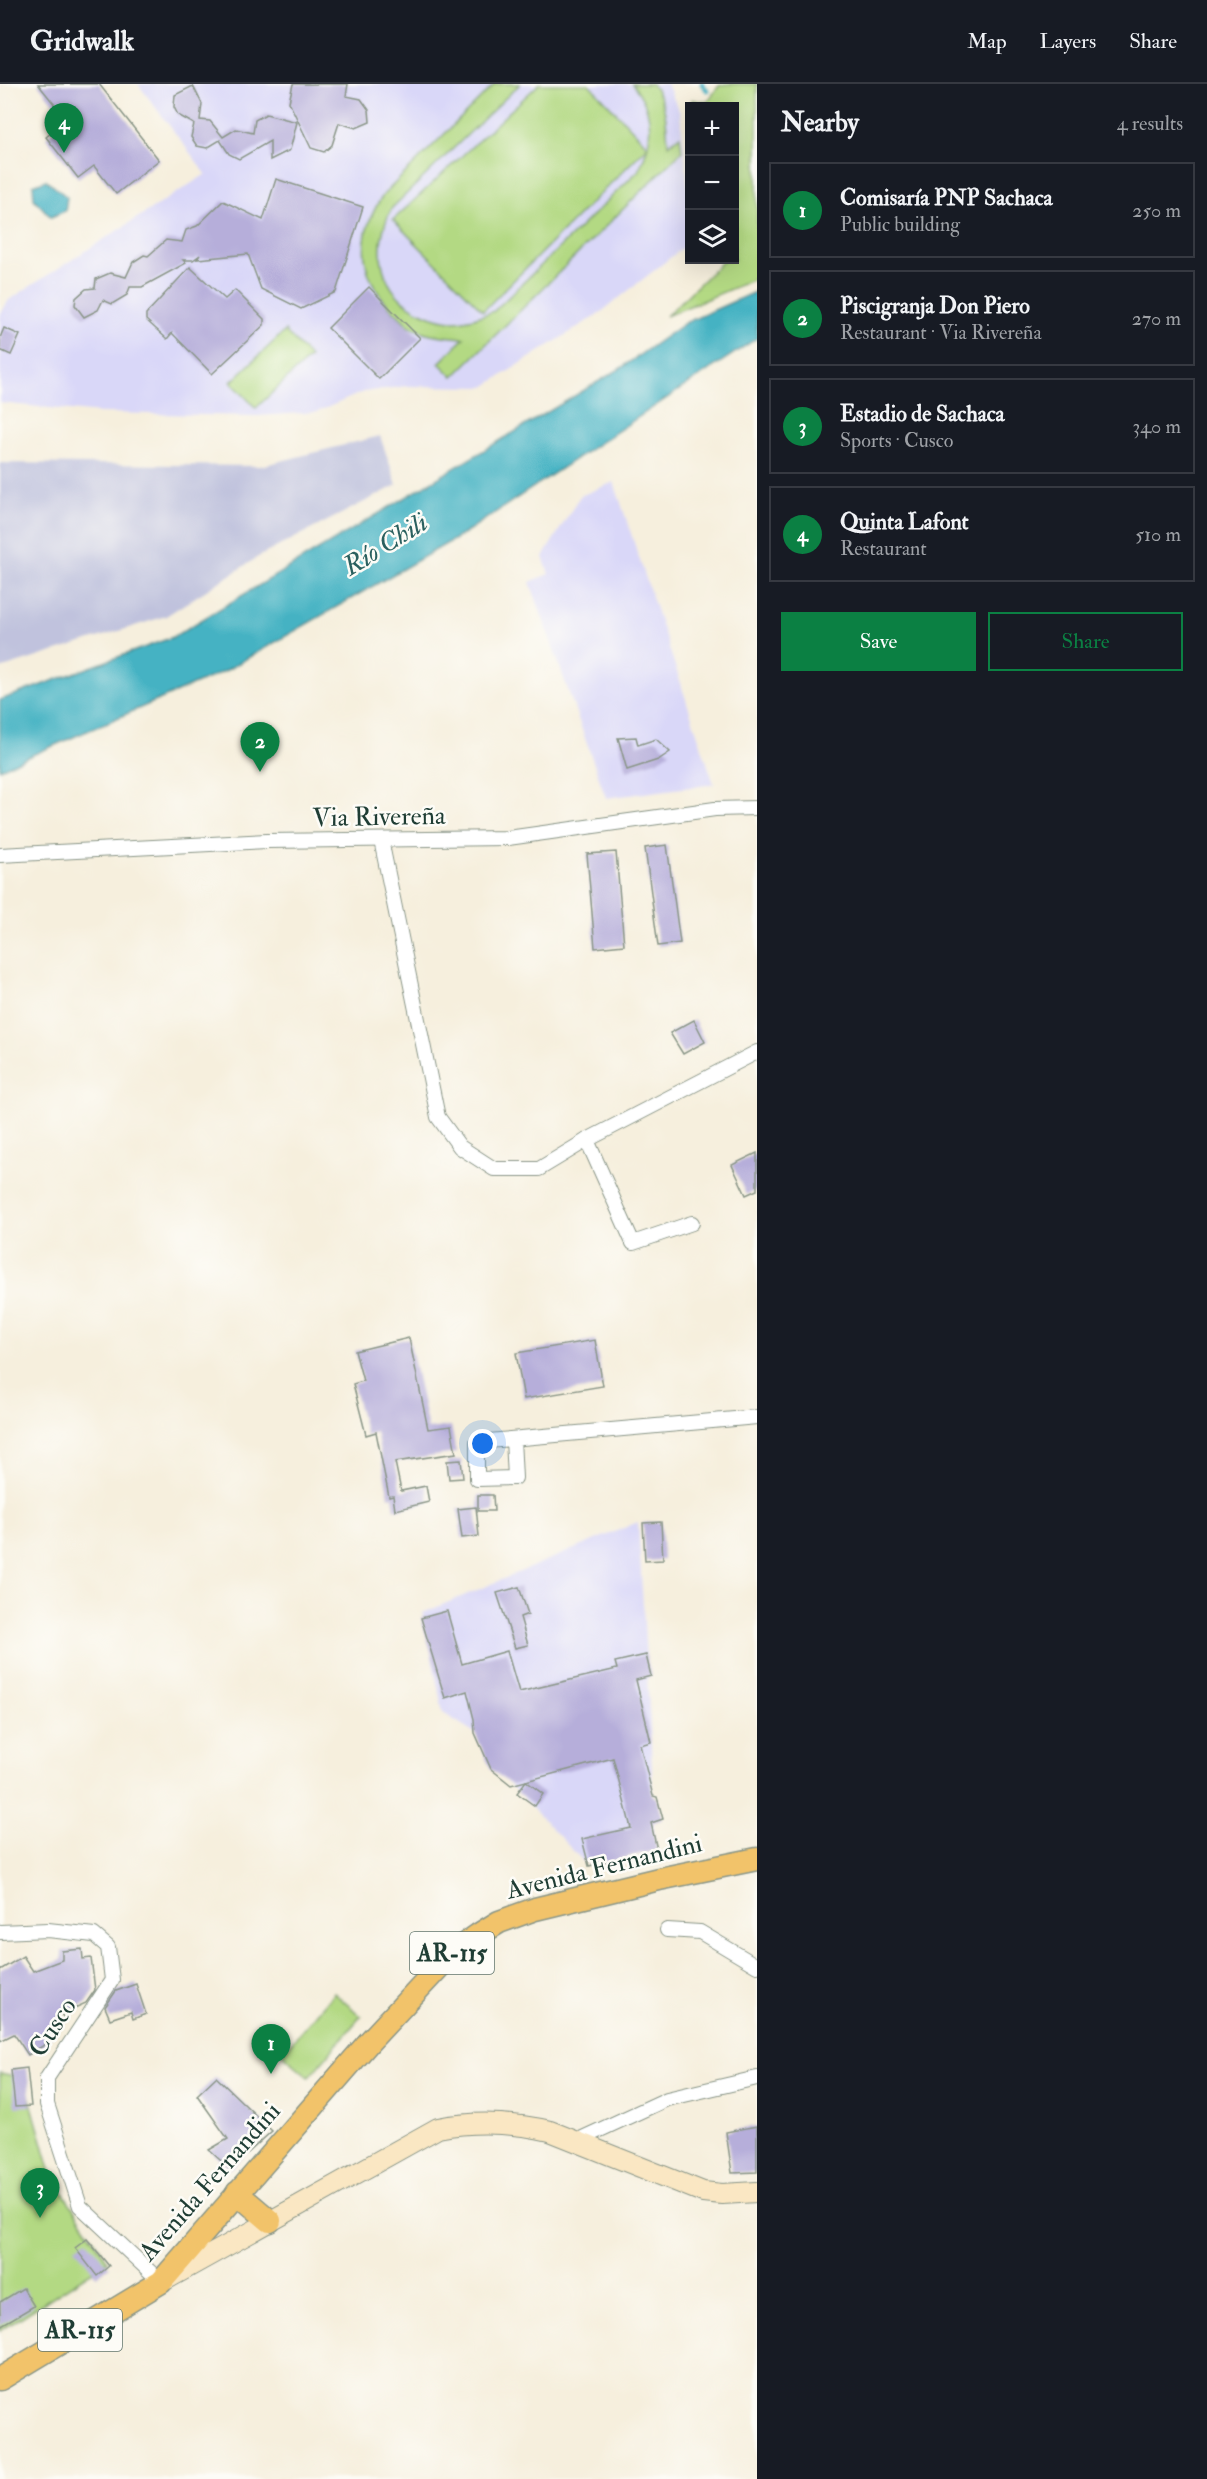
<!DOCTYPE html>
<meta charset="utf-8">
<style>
body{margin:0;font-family:"IM FELL Double Pica",serif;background:#20242c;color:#f1f3f6}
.controls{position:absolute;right:18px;top:18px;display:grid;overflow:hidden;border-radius:0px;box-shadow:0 6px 24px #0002}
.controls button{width:54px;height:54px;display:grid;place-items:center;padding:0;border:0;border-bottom:2px solid #363941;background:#171b24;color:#f1f3f6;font:30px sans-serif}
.you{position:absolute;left:483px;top:1360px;width:21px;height:21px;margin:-15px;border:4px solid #fff;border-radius:50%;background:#1a73e8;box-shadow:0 0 0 9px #1a73e833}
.badge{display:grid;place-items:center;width:39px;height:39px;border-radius:50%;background:#0b8043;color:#fff;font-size:20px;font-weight:700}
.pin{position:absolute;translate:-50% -50px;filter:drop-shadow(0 2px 3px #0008)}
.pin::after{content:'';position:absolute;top:32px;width:21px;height:18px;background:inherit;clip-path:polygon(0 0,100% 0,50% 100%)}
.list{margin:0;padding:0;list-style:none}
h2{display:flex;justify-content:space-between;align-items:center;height:78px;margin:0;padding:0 24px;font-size:26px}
h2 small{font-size:20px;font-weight:400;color:#9ea1a6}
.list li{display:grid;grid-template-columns:39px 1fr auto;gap:18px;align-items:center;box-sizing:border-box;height:96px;margin:0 12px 12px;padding:0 12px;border:2px solid #363941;border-radius:0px}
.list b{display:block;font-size:22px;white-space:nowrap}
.list p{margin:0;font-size:20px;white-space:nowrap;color:#9ea1a6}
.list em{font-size:20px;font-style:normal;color:#9ea1a6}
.actions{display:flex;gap:12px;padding:18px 24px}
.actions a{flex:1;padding:14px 0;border:2px solid #0b8043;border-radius:0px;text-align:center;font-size:21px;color:#0b8043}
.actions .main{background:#0b8043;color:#fff}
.icon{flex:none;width:33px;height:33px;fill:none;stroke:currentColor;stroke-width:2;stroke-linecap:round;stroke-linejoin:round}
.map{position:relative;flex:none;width:757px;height:2395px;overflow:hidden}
header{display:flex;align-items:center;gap:36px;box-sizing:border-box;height:84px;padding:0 30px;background:#171b24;border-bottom:2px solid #363941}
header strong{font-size:28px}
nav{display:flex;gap:33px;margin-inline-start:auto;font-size:21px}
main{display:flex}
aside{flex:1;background:#171b24}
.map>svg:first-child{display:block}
.built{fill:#d9d7f8}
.industrial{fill:#c0c2dd}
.green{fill:#b3d983;stroke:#698b5c;stroke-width:1.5}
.water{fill:#45b2c3;stroke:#32787c;stroke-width:1.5}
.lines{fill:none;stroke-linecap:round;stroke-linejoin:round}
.stream{stroke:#45b2c3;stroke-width:5}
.building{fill:#b6aeda}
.street-casing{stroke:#8a9688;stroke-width:16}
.secondary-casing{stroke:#8a9688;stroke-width:22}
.primary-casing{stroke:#8a9688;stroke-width:25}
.street{stroke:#fff;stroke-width:14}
.secondary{stroke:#fae7c3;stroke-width:20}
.primary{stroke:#f2c36a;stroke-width:22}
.labels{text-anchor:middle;stroke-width:5;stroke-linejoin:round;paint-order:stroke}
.shield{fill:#fdfcf7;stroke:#62766e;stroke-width:1.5}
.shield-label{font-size:24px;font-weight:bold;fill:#1f3d34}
.street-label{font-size:26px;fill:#1f3d34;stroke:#fdfcf7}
.water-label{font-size:27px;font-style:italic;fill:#2a605f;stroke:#fdfcf7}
</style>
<header>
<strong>Gridwalk</strong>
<nav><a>Map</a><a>Layers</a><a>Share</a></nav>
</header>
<main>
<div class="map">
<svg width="757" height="2395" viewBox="0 0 757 2395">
<rect width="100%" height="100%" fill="#fdfcf7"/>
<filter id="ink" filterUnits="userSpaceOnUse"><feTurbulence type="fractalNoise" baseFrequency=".0167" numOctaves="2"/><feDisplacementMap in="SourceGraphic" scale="12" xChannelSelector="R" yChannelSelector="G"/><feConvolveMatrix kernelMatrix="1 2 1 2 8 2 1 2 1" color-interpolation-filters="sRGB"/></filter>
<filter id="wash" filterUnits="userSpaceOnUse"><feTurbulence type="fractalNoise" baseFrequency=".008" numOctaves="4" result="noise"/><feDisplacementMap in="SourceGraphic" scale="24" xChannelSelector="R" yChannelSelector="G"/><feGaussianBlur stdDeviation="1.35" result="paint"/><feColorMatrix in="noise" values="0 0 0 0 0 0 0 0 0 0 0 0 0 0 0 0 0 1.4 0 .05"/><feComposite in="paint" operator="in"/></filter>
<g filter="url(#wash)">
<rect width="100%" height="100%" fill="#f6efdd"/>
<!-- built -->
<g class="built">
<polygon points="138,0 667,0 680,29 689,114 689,159 600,229 484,303 407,302 363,308 317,328 257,332 100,329 0,319 0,230 9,216 206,90"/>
<polygon points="614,398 714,700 606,714 530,498 549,490 543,473 580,412"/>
<polygon points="638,1438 651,1658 654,1762 584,1778 510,1701 491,1685 475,1649 443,1629 423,1529"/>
</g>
<!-- industrial -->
<polygon class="industrial" points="380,352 397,401 258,473 166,532 0,585 0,379 261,382"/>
<!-- green -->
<g class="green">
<path d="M 495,0 L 520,0 L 392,124 C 371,164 379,210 423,229 C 432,233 443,237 454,237 C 468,237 480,232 494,227 L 638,87 C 654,57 655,26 632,0 L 652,0 C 666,18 667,39 668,61 L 680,52 L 682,67 L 453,293 L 439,279 L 464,254 C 445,252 427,252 410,242 C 403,237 396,229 390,223 C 357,188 357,149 384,110 Z"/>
<polygon points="539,0 589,0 648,62 483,227 393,136"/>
<polygon points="726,0 757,0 757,194 666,232 724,176 734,176 734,22 693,22 692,16 707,18 719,2"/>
<polygon points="285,247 310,273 256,324 231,298"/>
<polygon points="334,1909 361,1932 309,1993 282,1970"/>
<polygon points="0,1989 24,1994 52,2092 108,2177 0,2247"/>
</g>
<!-- water -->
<g class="water">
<polygon points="46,96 67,113 65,127 51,133 34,115 33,101"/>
<polygon points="757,207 757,254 460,452 225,587 0,685 0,616 173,553 621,284 685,239"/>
</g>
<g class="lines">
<!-- stream -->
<polyline class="stream" points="702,0 707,6"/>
</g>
<g id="blocks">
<!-- building -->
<g class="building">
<polygon points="38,0 99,0 159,76 116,110 94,82 78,94 46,53 67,36"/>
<polygon points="293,0 348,0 346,12 361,15 369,26 370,38 356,44 339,39 332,61 324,68 311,64 289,18"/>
<polygon points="193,2 202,20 200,36 210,37 223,53 236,45 253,49 255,36 266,30 297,38 290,66 270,76 270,57 239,75 229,70 220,56 207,64 197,62 191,53 194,40 178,31 174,23 175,11"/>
<polygon points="276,95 363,123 336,208 301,225 261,205 248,170 197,175 200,171 193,176 183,176 186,179 142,203 130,203 127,211 112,220 103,216 98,226 84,233 75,221 76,214 86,205 95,204 96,195 110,189 126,193 133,178 144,171 148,172 166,156 182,158 186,146 197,142 223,117 263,136"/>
<polygon points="190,183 225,215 235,206 264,235 264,241 212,290 172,249 167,255 146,236 146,230"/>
<polygon points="369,203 420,254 379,295 328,244"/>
<polygon points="4,244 20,251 11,271 0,266 0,254"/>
<polygon points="636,653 638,661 656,655 670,668 658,676 627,686 618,654"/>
<polygon points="667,761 680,859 658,862 645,764"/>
<polygon points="616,768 624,861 595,864 587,770"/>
<polygon points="694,936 705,958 683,970 670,949"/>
<polygon points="757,1069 757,1106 746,1111 732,1081"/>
<polygon points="409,1254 428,1345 451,1342 456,1369 395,1378 401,1407 426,1402 429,1418 395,1426 393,1412 389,1413 376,1348 366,1351 353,1300 363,1297 355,1267"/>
<polygon points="595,1256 603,1302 524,1315 516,1269"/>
<polygon points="461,1376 463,1394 449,1395 447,1377"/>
<polygon points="478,1411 493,1411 494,1427 478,1427"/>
<polygon points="476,1423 479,1452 462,1454 458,1425"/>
<polygon points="661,1438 663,1476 645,1477 643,1439"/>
<polygon points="519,1503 528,1530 520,1533 528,1561 515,1564 497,1509"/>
<polygon points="447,1527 462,1580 507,1567 519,1608 617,1585 615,1578 646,1571 651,1592 636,1596 651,1658 640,1661 653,1712 657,1713 663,1735 651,1739 657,1766 589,1782 582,1755 631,1744 613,1674 511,1701 491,1685 475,1649 474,1635 467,1607 445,1614 421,1534"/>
<polygon points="526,1697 543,1710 535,1722 517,1709"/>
<polygon points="82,1865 83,1875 91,1874 95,1906 86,1919 61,1930 66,1937 52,1947 54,1951 45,1957 46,1960 28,1971 14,1950 0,1957 0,1886 23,1872 33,1887 62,1876 62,1867"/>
<polygon points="136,1900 146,1930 133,1935 131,1928 110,1935 105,1923 116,1907"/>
<polygon points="27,1984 31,2022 15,2023 11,1986"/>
<polygon points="216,1993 272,2047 230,2085 209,2066 228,2055 197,2011"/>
<polygon points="757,2042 757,2088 732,2089 726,2048"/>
<polygon points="87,2155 109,2182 97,2192 75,2164"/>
<polygon points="23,2204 34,2222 0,2242 0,2218"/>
</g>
</g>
</g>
<g filter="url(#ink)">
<use href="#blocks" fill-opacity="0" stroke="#8a9688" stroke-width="1.5"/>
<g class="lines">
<defs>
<g id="street">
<polyline points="381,756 438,1033 460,1063 494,1085 539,1085 587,1056 757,968"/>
<polyline points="0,771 267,757 508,754 715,725 757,724"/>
<polyline points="587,1056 633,1159 692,1139"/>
<polyline points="513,1355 515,1394 477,1395 477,1358 757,1333"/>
<polyline points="667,1846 700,1848 757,1882"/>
<polyline points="0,1848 48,1846 94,1851 108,1863 112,1896 47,1994 47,2020 80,2122 161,2198"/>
<polyline points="576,2057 667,2015 757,1994"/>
</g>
<path id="secondary" d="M 167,2195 L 438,2044 C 475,2037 514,2039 550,2047 L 703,2108 L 722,2110 L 757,2108"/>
<g id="primary">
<polyline points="237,2109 270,2137"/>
<polyline points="0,2295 161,2198 369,1958 452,1869 478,1851 499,1838 535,1825 659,1795 757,1775"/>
</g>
</defs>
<!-- street casing -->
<use href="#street" class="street-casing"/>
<!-- secondary casing -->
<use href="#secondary" class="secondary-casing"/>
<!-- primary casing -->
<use href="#primary" class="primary-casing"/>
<!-- street -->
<use href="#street" class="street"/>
<!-- secondary -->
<use href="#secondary" class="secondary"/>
<!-- primary -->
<use href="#primary" class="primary"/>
</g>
</g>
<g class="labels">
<!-- shield labels -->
<g class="shield">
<rect x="410" y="1848" width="84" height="42" rx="4.5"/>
<rect x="38" y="2225" width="84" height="42" rx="4.5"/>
</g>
<g class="shield-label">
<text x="452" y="1877">AR-115</text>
<text x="80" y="2254">AR-115</text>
</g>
<!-- street labels -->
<g class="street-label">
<text transform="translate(379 732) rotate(-1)" y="9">Via Rivereña</text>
<text transform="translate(604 1782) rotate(-14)" y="9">Avenida Fernandini</text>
<text transform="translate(52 1943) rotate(-57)" y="9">Cusco</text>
<text transform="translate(209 2097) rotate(-49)" y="9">Avenida Fernandini</text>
</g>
<!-- water labels -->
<g class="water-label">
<text transform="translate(385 460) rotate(-32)" y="9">Río Chili</text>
</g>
</g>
</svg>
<div class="controls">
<button>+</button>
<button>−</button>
<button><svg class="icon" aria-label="layers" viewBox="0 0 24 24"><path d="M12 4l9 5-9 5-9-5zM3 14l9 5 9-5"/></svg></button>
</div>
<div class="you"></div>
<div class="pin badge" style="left:271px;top:1990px">1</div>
<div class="pin badge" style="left:260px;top:688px">2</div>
<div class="pin badge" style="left:40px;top:2134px">3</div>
<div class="pin badge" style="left:64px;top:69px">4</div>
</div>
<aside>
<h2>Nearby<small>4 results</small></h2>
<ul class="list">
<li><span class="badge">1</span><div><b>Comisaría PNP Sachaca</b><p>Public building</p></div><em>250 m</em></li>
<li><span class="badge">2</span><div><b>Piscigranja Don Piero</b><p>Restaurant · Via Rivereña</p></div><em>270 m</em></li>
<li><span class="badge">3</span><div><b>Estadio de Sachaca</b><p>Sports · Cusco</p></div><em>340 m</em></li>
<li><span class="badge">4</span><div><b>Quinta Lafont</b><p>Restaurant</p></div><em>510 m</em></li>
</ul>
<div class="actions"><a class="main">Save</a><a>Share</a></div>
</aside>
</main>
